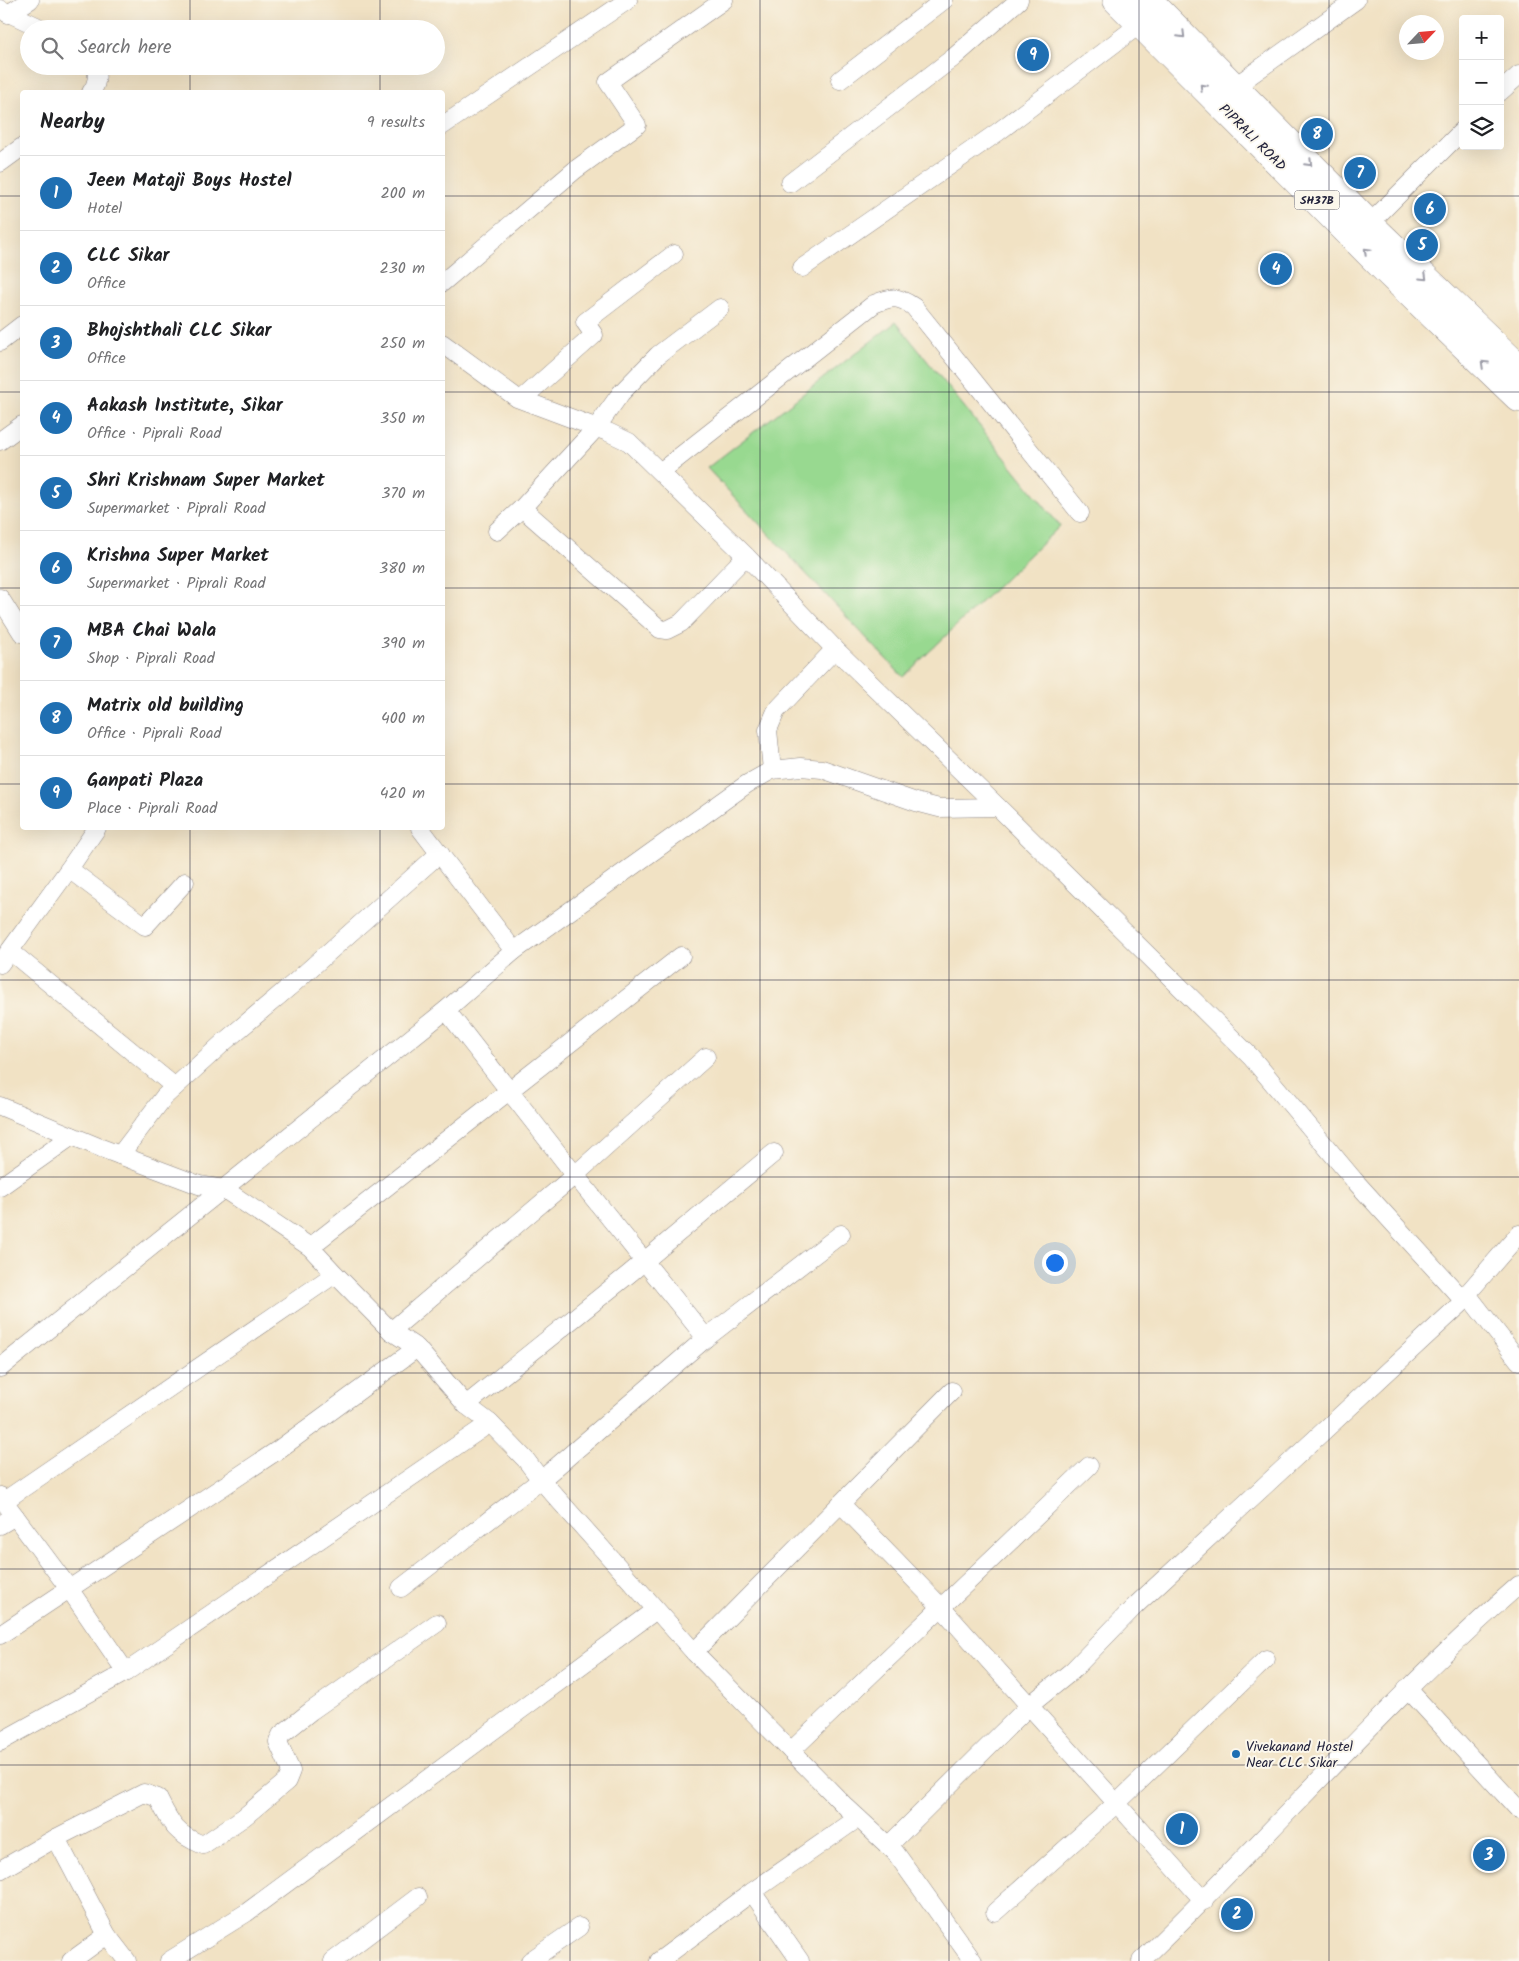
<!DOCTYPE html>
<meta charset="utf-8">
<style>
body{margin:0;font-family:Kalam,sans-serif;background:#f6f6f6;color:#202124}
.controls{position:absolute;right:15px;top:15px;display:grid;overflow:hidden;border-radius:5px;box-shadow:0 5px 20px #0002}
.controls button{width:45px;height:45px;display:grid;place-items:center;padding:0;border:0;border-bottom:1px solid #e0e0e0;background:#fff;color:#202124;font:25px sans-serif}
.compass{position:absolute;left:1399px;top:15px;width:45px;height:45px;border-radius:50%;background:#fff;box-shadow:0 5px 20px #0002;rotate:64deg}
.you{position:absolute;left:1054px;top:1262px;width:18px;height:18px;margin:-12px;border:4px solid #fff;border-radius:50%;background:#1a73e8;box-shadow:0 0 0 8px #1a73e833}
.badge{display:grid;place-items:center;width:32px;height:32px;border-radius:50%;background:#1f6fb2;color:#fff;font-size:16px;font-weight:700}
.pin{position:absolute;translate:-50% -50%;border:2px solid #fff;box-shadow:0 1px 5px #0006}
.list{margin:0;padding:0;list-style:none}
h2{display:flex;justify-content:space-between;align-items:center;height:65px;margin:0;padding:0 20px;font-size:21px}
h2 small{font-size:16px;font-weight:400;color:#757577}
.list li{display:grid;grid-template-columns:32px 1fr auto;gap:15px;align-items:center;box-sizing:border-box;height:75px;padding:0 20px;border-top:1px solid #e0e0e0}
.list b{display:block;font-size:19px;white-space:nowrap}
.list p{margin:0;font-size:16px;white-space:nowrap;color:#757577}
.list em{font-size:16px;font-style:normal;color:#757577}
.icon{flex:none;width:28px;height:28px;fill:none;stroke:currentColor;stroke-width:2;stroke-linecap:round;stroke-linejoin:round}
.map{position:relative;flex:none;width:1519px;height:1961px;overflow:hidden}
.search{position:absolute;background:#fff;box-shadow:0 5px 20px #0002;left:20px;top:20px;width:425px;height:55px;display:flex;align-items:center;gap:12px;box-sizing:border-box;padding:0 18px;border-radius:28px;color:#757577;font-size:19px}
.panel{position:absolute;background:#fff;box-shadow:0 5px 20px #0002;left:20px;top:90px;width:425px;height:740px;border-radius:5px}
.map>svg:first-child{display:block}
.green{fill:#98d990;stroke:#5d7e66}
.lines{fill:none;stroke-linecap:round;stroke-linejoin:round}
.minor-casing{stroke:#8a8280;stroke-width:19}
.primary-casing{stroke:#8a8280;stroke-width:29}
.minor{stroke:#fff;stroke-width:18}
.primary{stroke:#fff;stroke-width:28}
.oneway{stroke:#9c9ca7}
.grid{fill:none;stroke:#22223b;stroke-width:1;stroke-opacity:0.55}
.poi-dot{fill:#1f6fb2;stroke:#fbf7ec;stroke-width:2}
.labels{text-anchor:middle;stroke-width:4;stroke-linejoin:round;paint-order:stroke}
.shield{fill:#fbf7ec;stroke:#636270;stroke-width:1}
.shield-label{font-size:12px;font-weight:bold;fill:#22223b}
.street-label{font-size:14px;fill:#22223b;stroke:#fbf7ec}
.poi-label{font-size:14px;fill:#22223b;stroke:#fbf7ec;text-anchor:start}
</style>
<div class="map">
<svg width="1519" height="1961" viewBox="0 0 1519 1961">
<rect width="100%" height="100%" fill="#fbf7ec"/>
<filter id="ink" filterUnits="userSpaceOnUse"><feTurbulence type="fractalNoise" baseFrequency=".02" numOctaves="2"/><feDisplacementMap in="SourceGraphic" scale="10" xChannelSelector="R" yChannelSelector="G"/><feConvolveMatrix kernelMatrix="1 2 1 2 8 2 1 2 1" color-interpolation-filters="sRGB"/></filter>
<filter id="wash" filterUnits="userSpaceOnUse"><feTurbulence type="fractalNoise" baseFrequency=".0096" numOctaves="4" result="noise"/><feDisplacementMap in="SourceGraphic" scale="20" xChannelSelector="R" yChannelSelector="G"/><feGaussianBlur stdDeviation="1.12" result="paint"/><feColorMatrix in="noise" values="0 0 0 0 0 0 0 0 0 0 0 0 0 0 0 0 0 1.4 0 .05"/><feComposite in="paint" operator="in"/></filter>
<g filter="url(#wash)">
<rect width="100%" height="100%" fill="#f1e2c4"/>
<!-- green -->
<polygon class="green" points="896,322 1060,526 903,677 707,468"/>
</g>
<g filter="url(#ink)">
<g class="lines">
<defs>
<g id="minor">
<polyline points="0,9 43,29"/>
<polyline points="8,14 30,0"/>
<polyline points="840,80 944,0"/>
<polyline points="1234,87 1356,0"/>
<path d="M 91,92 C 97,85 98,75 95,66"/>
<polyline points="1500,92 1519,75"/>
<polyline points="442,126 628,0"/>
<polyline points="0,163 22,147"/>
<polyline points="790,183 953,58 1019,0"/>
<polyline points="1369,224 1463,130"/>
<polyline points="802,268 998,132 1140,24"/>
<polyline points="442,283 575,170 637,125 608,82 724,0"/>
<polyline points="0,342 22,325"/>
<polyline points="442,343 517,398 608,432 629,442 746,556 835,649 998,807 1251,1057 1354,1180 1464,1301"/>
<polyline points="522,399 594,335 585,322 674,254"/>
<polyline points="0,441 22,425"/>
<path d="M 660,472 L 874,304 C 892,297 897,295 914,307 L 1080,513"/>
<polyline points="522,508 660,629 667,630 681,623 746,556"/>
<polyline points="497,531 522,508 596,428 621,393 658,355 720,308"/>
<polyline points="0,598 22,633"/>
<polyline points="772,770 768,730 776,711 835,649"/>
<polyline points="69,869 97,828"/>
<polyline points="10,951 175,1087"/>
<polyline points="514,951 747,784 772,770 801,767 822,769 916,802 939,808 998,807"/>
<polyline points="0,964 69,869 145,926 185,882"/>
<polyline points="446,1010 575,1175 706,1338"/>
<polyline points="0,1106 101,1148 199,1185 224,1189 310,1247 335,1274 391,1331 417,1348 466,1405 490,1423 526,1460 541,1480 694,1652 843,1804 895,1852 973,1961"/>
<polyline points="120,1155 164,1097 224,1042 294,983 440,853"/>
<polyline points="0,1187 72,1136"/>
<polyline points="310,1247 681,956"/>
<polyline points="1467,1294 1519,1361"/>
<polyline points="391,1331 575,1175 706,1057"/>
<polyline points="0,1368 446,1010 514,951 420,828"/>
<polyline points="466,1405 629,1274 774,1153"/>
<polyline points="0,1496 70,1590 126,1672"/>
<polyline points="4,1501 335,1274"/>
<polyline points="841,1504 941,1607 1204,1901"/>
<polyline points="0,1525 15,1516"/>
<polyline points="401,1588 541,1480 706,1338 841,1234"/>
<polyline points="0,1635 278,1450 417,1348"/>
<polyline points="694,1652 952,1391"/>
<polyline points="1407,1688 1519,1810"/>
<polyline points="0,1742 126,1672 490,1423"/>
<polyline points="791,1751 1089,1466"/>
<polyline points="56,1838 107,1935 127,1961"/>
<polyline points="888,1846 1030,1705 1072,1671 1136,1605 1464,1301 1467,1294 1519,1234"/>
<path d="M 0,1870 L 56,1838 L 144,1793 L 158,1798 C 171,1824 175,1834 203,1845 L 244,1817 L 287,1781 L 291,1771 L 278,1742 L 281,1735 L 311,1711 L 437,1623"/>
<polyline points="752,1892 800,1961"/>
<polyline points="995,1912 1117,1803 1266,1659"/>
<polyline points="71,1961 107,1935"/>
<polyline points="169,1961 246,1913 656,1610"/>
<polyline points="333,1961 418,1897"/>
<polyline points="530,1961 579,1927"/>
<polyline points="659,1961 752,1892 858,1818"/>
<path d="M 1141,1961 C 1269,1838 1385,1702 1519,1585"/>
</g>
<g id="primary">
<polyline points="1117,0 1386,270 1519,398"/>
<polyline points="1148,0 1369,224 1519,368"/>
</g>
</defs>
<!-- minor casing -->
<use href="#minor" class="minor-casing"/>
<!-- primary casing -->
<use href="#primary" class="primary-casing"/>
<!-- minor -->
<use href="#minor" class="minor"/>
<!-- primary -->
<use href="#primary" class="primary"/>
</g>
<!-- one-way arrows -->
<defs><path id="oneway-chevron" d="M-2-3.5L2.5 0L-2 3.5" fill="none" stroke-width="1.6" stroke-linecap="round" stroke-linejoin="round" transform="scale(1.25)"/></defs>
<g class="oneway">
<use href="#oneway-chevron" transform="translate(1182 35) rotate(45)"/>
<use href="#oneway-chevron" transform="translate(1203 87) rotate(-135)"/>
<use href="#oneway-chevron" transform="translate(1309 163) rotate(45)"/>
<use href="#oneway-chevron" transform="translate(1367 251) rotate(-135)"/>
<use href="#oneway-chevron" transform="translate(1424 277) rotate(44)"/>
<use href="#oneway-chevron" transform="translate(1484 364) rotate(-136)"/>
</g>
</g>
<!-- grid -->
<path class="grid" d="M 190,0 L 190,29M 380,0 L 380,29M 570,0 L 570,1961M 760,0 L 760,1961M 949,0 L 949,1961M 1139,0 L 1139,1961M 1329,0 L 1329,1961M 190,66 L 190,92M 380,66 L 380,92M 0,196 L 22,196M 442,196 L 1519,196M 0,392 L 22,392M 442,392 L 1519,392M 0,588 L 22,588M 442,588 L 1519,588M 0,784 L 22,784M 442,784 L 1519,784M 190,828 L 190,1961M 380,828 L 380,1961M 0,980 L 1519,980M 0,1177 L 1519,1177M 0,1373 L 1519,1373M 0,1569 L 1519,1569M 0,1765 L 1519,1765"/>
<!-- markers -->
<circle class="poi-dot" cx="1236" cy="1754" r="5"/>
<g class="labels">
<!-- shield labels -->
<rect class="shield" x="1294.5" y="190.5" width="45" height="19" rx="4"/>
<g class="shield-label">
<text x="1317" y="204">SH37B</text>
</g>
<!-- street labels -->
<g class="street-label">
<text transform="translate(1253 137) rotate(45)" y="5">PIPRALI ROAD</text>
</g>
<!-- poi labels -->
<g class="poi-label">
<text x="1246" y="1751">Vivekanand Hostel<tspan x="1246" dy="16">Near CLC Sikar</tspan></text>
</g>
</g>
</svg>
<div class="controls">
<button>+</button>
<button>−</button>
<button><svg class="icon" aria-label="layers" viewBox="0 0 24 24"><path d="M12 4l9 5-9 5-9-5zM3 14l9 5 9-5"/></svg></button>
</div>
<svg class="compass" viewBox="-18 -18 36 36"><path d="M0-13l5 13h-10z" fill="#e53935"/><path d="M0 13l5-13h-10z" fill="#757577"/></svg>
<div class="you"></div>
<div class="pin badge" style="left:1182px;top:1829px">1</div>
<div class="pin badge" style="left:1237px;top:1914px">2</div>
<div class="pin badge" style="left:1489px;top:1855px">3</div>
<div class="pin badge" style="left:1276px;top:269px">4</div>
<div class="pin badge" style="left:1422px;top:245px">5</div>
<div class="pin badge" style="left:1430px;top:209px">6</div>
<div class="pin badge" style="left:1360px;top:173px">7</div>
<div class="pin badge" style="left:1317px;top:134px">8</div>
<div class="pin badge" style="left:1033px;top:55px">9</div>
<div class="search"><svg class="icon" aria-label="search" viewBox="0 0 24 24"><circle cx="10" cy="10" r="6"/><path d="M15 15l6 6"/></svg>Search here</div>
<section class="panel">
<h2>Nearby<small>9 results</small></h2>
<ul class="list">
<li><span class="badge">1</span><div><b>Jeen Mataji Boys Hostel</b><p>Hotel</p></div><em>200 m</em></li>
<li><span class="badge">2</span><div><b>CLC Sikar</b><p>Office</p></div><em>230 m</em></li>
<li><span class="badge">3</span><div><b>Bhojshthali CLC Sikar</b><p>Office</p></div><em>250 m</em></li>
<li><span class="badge">4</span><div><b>Aakash Institute, Sikar</b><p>Office · Piprali Road</p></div><em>350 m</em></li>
<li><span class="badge">5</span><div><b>Shri Krishnam Super Market</b><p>Supermarket · Piprali Road</p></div><em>370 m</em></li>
<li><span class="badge">6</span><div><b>Krishna Super Market</b><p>Supermarket · Piprali Road</p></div><em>380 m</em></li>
<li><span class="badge">7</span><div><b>MBA Chai Wala</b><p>Shop · Piprali Road</p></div><em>390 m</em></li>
<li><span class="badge">8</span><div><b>Matrix old building</b><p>Office · Piprali Road</p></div><em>400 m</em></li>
<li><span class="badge">9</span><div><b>Ganpati Plaza</b><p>Place · Piprali Road</p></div><em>420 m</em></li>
</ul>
</section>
</div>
